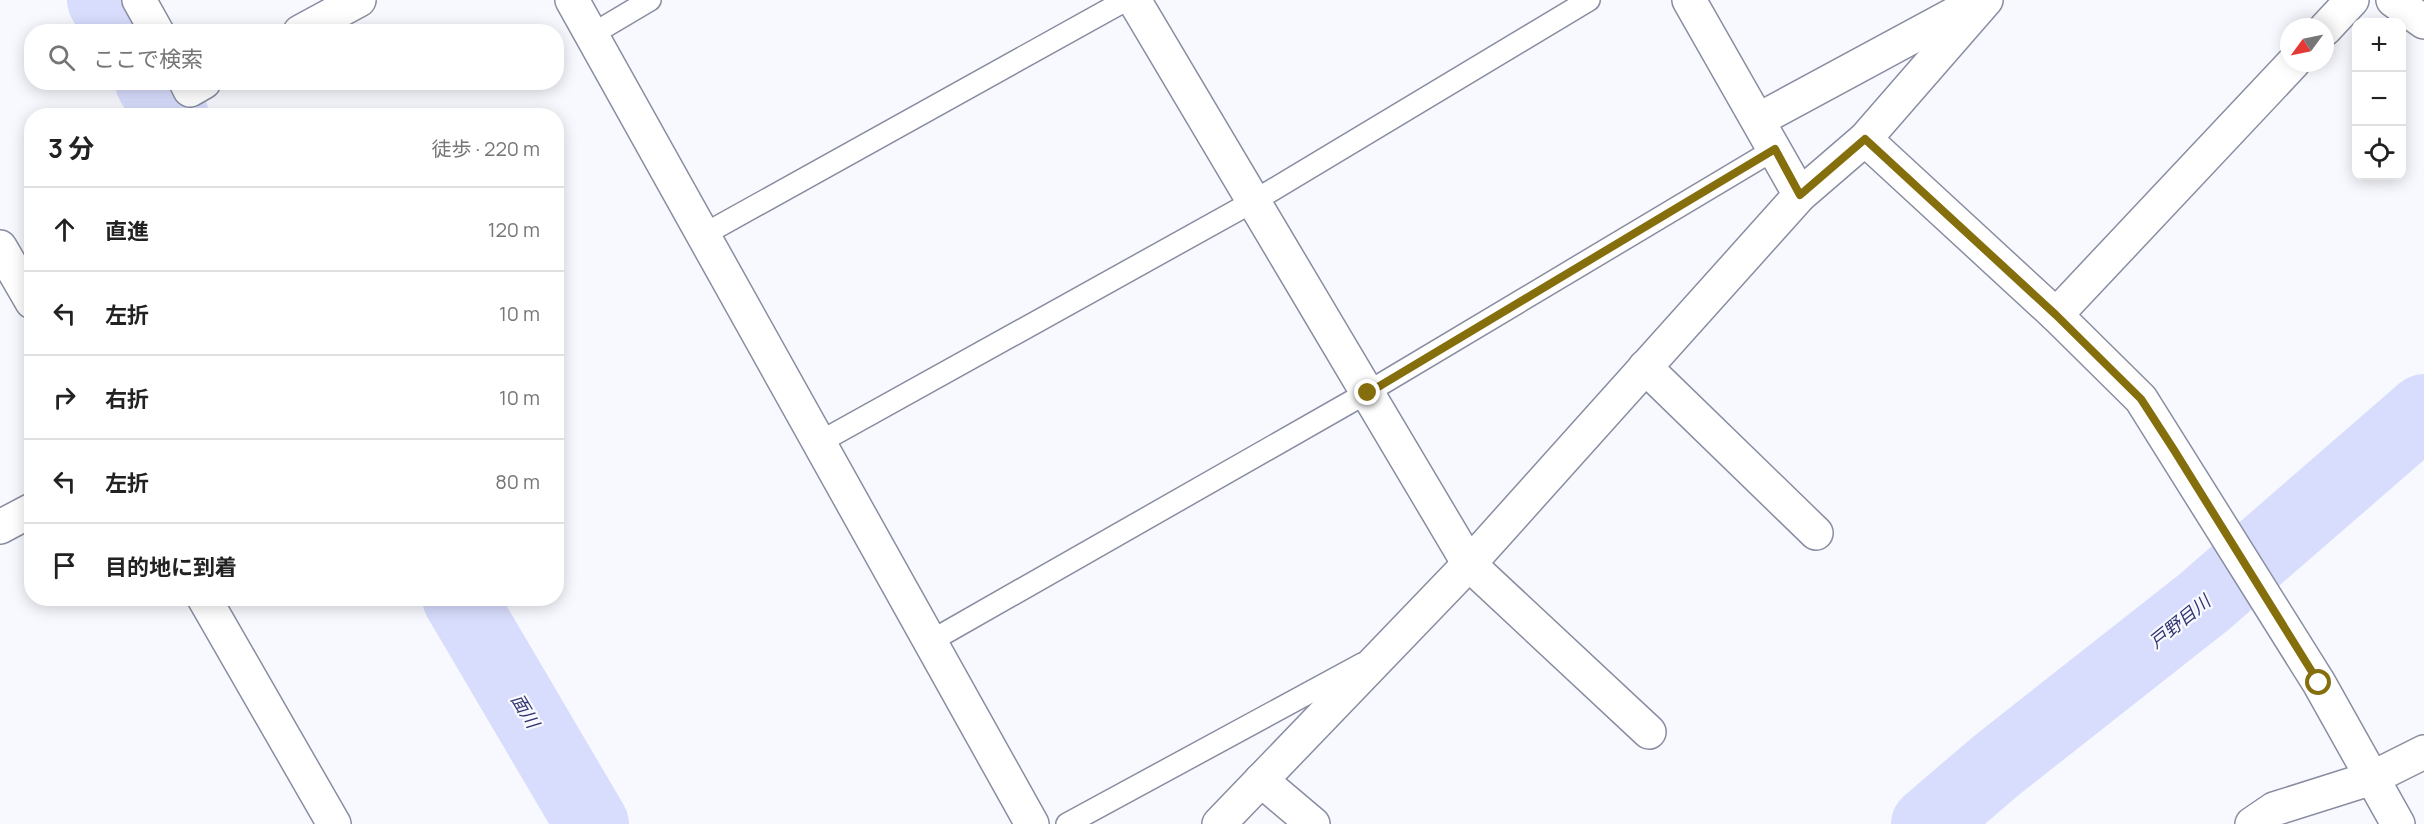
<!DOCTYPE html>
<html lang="ja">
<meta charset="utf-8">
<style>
body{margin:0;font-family:Manrope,"Noto Sans JP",sans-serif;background:#f2f2f2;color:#222}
.controls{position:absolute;right:18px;top:18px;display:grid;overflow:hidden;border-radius:12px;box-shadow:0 3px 15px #0003}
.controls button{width:54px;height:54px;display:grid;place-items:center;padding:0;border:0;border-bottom:2px solid #e0e0e0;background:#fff;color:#222;font:30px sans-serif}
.compass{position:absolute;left:2280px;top:18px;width:54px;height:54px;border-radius:50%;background:#fff;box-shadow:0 3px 15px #0003;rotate:237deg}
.stop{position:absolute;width:18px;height:18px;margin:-14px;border:4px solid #856e0c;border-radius:50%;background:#fff}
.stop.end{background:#856e0c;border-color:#fff;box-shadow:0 2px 6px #0008}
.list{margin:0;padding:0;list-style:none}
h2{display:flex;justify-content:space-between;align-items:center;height:78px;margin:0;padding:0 24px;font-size:26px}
h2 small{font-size:20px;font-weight:400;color:#767676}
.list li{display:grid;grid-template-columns:39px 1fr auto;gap:18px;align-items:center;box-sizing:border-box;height:84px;padding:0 24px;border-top:2px solid #e0e0e0}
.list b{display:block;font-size:22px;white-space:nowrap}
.list em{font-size:20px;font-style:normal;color:#767676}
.icon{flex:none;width:33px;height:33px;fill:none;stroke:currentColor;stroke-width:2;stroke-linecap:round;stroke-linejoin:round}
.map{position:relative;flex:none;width:2424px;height:824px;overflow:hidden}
.search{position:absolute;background:#fff;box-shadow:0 3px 15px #0003;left:24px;top:24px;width:540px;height:66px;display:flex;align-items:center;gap:15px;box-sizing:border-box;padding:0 21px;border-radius:24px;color:#767676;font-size:22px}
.panel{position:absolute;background:#fff;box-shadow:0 3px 15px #0003;left:24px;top:108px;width:540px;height:498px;border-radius:24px}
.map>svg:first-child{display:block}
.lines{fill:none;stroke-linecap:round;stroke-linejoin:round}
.river{stroke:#d8ddfd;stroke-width:74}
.service-casing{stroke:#898da1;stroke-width:24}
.minor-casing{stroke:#898da1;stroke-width:36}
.tertiary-casing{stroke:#898da1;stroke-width:36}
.service{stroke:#fff;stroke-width:21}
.minor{stroke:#fff;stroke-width:33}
.tertiary{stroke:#fff;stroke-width:33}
.route{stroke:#856e0c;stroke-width:8}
.labels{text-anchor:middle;stroke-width:4.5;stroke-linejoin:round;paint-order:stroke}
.water-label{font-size:18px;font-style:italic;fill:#333674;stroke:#f8f9fe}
</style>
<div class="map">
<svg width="2424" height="824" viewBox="0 0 2424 824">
<rect width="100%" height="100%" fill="#f8f9fe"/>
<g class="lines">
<!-- river -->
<g class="river">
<polyline points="104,0 122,32"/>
<polyline points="152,82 172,116"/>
<polyline points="459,598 592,824"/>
<polyline points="1928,824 1997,765 2204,602 2424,411"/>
</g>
<defs>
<g id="service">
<polyline points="591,35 650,0"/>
<polyline points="703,235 1126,0"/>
<polyline points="820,442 1254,201 1589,0"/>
<polyline points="931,641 1368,392 1775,149"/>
<polyline points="1067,824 1362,664"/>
</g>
<g id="minor">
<polyline points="139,0 157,32"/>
<polyline points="1134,0 1469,564 1649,732"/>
<polyline points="1689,0 1800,195"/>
<polyline points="2393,0 2424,22"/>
<polyline points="2325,29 2352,0"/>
<polyline points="300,32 359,0"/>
<polyline points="186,82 190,90 204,82"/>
<polyline points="1758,120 1973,4"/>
<polyline points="1865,139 2056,315 2141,399 2319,683 2398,824"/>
<polyline points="0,247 32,302"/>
<polyline points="2056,315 2293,63"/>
<polyline points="1645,367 1816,533"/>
<polyline points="0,527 32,510"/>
<polyline points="204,598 334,824"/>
<polyline points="1261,780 1313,824"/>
<polyline points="1219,824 1469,564 1800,195 1865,139 1986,0"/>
<polyline points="2252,824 2274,809 2372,778 2424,752"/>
</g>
<polyline id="tertiary" points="572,0 1032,824"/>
</defs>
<!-- service casing -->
<use href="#service" class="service-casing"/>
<!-- minor casing -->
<use href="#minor" class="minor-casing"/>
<!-- tertiary casing -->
<use href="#tertiary" class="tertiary-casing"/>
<!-- service -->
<use href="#service" class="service"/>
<!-- minor -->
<use href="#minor" class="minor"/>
<!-- tertiary -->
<use href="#tertiary" class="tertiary"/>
</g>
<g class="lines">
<!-- route -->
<polyline class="route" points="1368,393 1775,149 1800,195 1865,139 2056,315 2141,399 2174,450 2319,683"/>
</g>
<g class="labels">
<!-- water labels -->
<g class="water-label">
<text transform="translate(2180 622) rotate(-39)" y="6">戸野目川</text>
<text transform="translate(525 711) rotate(59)" y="6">面川</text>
</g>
</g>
</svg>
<div class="controls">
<button>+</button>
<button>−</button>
<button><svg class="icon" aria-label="locate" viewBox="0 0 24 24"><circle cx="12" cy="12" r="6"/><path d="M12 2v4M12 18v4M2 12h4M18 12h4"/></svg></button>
</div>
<svg class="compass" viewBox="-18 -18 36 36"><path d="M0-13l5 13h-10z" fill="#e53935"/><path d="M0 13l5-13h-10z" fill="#767676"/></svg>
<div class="stop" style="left:2319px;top:683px"></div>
<div class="stop end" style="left:1368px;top:393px"></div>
<div class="search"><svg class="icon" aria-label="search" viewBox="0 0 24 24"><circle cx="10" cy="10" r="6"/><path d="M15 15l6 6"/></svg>ここで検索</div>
<section class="panel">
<h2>3 分<small>徒歩 · 220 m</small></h2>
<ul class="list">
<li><svg class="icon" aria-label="ahead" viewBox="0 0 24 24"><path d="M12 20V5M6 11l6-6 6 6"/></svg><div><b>直進</b></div><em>120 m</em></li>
<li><svg class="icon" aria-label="left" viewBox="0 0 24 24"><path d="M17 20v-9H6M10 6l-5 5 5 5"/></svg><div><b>左折</b></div><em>10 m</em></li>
<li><svg class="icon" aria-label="right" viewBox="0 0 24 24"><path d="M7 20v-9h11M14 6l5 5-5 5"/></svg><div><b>右折</b></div><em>10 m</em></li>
<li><svg class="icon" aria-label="left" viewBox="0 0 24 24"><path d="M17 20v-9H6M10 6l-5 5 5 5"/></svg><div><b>左折</b></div><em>80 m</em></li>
<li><svg class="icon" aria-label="arrive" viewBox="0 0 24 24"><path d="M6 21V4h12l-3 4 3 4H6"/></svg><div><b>目的地に到着</b></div></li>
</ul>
</section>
</div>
